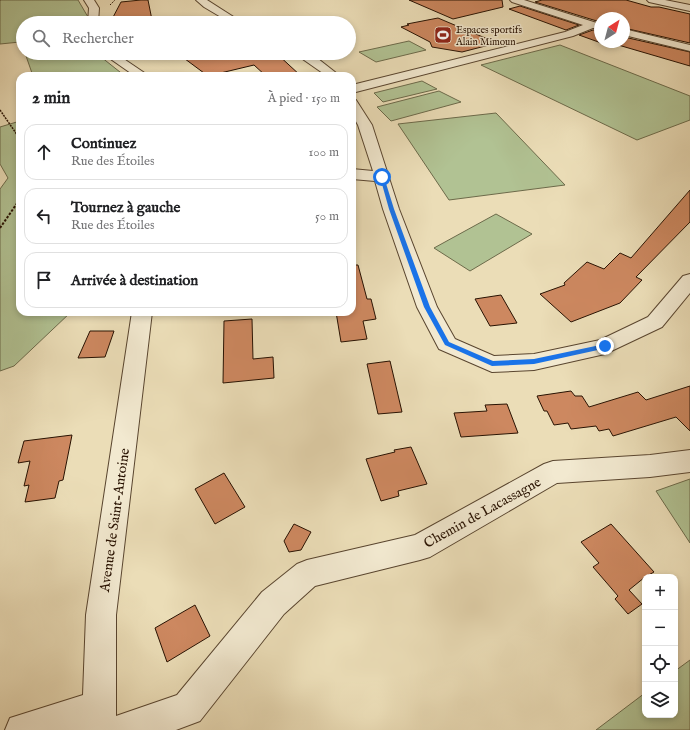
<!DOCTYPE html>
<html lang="fr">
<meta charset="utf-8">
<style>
body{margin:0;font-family:"IM FELL English",serif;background:#f6f6f6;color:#202124}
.controls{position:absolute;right:12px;bottom:12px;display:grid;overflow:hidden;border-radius:8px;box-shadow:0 2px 6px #0003}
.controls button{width:36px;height:36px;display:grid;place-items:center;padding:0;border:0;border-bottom:1px solid #e0e0e0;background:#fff;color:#202124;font:20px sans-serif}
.compass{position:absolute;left:594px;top:12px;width:36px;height:36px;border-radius:50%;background:#fff;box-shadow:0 2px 6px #0003;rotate:36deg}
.stop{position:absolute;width:12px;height:12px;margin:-9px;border:3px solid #1a73e8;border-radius:50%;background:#fff}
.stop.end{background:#1a73e8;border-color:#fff;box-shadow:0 1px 4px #0008}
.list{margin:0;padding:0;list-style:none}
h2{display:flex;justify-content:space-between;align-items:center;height:52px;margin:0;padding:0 16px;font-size:17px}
h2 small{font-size:13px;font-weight:400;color:#757577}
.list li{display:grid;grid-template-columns:26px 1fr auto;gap:12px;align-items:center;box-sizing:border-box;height:56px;margin:0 8px 8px;padding:0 8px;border:1px solid #e0e0e0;border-radius:12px}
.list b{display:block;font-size:15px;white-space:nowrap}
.list p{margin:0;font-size:13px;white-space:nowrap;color:#757577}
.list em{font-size:13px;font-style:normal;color:#757577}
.icon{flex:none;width:22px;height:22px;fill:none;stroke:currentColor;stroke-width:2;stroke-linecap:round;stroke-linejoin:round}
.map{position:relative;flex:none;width:690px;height:730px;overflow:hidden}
.search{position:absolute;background:#fff;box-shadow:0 2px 6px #0003;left:16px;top:16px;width:340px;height:44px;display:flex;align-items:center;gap:10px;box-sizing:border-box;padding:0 14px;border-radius:22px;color:#757577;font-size:15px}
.panel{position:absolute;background:#fff;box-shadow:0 2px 6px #0003;left:16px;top:72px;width:340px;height:244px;border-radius:12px}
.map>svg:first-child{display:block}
.green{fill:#b1c293;stroke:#6c6a4a}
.building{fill:#cd8860;stroke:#281202}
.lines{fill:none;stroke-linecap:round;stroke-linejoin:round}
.minor-casing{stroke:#59452f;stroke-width:2}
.path-far2{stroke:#281202;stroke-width:1;stroke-dasharray:1.5 1;stroke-linecap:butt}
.path-far1{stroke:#281202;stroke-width:1.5;stroke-dasharray:2 1;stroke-linecap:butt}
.path{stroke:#281202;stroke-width:2;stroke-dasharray:2.5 1.5;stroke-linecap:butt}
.minor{fill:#f2e9d0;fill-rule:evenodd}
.route{fill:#1a73e8}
.labels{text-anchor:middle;stroke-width:3;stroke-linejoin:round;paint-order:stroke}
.far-poi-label{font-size:10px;fill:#281202;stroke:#f2e9d0;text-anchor:start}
.near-street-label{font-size:14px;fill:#281202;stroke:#f2e9d0}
</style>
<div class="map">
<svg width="690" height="730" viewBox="0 0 690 730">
<rect width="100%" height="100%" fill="#ebddb7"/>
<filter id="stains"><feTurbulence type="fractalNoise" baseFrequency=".005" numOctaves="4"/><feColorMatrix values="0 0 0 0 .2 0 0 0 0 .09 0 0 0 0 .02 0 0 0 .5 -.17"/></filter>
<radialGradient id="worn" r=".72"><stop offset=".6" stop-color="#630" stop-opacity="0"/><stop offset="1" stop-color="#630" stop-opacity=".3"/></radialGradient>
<!-- green -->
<g class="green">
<polygon points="1,0 78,0 88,17 82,23 23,23 23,49 20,42 0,44 0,1"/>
<polygon points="409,41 426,50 376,62 359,52"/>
<polygon points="560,45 690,96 690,120 637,140 481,65"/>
<polygon points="25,53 96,53 125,76 33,76"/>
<polygon points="422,81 437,89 383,102 374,93"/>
<polygon points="439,91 461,102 391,121 377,107"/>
<polygon points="496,113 565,185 449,200 398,124"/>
<polygon points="20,121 20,312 71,312 14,366 0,371 0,189 8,178 0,164 0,127"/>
<polygon points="496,214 532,234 470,271 434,248"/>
<polygon points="690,479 690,543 656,491"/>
<polygon points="690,660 690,730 596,730 645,693 645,715 675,715 675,671"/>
</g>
<!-- building -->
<g class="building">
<polygon points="141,0 148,0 152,20 146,21 147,23 110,23 121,2"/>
<polygon points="409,0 502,0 503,7 453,19"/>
<polygon points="542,0 626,0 651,7 659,7 690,14 690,43 624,28 624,18 600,18 600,22 535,2"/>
<polygon points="520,6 579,25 566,30 509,9"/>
<polygon points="438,18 497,43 462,52 432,47 430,42 401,27 409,25 407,24"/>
<polygon points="593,30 600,30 600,42 624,42 624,37 690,52 690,66 608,42 604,44 579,35"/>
<polygon points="177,53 276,53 301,76 266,76 254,65 208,76"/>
<polygon points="690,190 690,222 636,277 642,280 620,303 571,322 540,294 565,285 564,283 587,262 604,269 620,253 631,258"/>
<polygon points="352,265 358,265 367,299 371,299 376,319 363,321 367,339 341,342 336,312 352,312"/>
<polygon points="501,295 517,323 490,326 475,299"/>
<polygon points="252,319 253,359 273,357 274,378 223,383 224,321"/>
<polygon points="90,331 114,331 105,357 78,358"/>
<polygon points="390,361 402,412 378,414 367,364"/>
<polygon points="690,386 690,431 676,417 613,436 609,429 599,431 596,426 571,429 568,423 554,425 547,411 544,411 537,396 571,391 575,396 582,396 589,407 638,392 646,400"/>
<polygon points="507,404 518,433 461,437 454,413 487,411 485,405"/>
<polygon points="72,435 63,480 59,481 55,498 25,502 29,485 24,486 30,461 18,463 24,441"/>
<polygon points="411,447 427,484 398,491 399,496 381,501 366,459 395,452 394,450"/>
<polygon points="224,473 245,507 215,524 195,489"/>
<polygon points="294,524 311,532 301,550 289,552 284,541"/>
<polygon points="611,524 654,572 645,577 629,590 642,604 628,614 615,599 618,596 593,567 599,563 581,542"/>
<polygon points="195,605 210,636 167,662 155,628"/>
</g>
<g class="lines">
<defs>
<g id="minor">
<polygon points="84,0 94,0 99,8 98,23 88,23 89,8"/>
<polygon points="196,0 207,0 243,23 231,23 204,7"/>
<polygon points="510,0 524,0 600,24 600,28 593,28 573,36 352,93 352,85 565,32 583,25 512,2"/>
<polygon points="647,0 665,0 690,5 690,11 649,2"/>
<polygon points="624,29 690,45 690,51 624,35"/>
<polygon points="102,53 115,53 149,76 135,76"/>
<polygon points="294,53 308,53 317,58 340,76 327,76"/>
<polygon points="352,99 356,100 372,125 399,209 437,307 455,339 494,356 534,354 600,340 648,317 683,276 690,274 690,293 662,327 605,354 534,370 492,372 439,349 417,307 383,209 375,181 352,179 352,169 373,171 358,125 352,114"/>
<polygon points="132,312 152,312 116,615 116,716 177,695 262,592 297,564 307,560 415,535 544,464 553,461 650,455 690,450 690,472 650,477 557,483 430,557 420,560 315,586 284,614 200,721 176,730 5,730 10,718 83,695 86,615"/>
</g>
</defs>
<!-- minor casing -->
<use href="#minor" class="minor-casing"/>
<!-- path-far2 -->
<polyline class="path-far2" points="110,5 115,0"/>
<!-- path-far1 -->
<polyline class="path-far1" points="0,110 20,139"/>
<!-- path -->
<polyline class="path" points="0,228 20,199"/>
<!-- minor -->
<use href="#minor" class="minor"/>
</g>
<!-- route -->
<polygon class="route" points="382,176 384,177 394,209 430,307 449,342 493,361 534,359 605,344 607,345 607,348 534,364 492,366 445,345 424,307 389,209 380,177"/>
<!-- icons -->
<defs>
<symbol id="stadium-square" viewBox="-11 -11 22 22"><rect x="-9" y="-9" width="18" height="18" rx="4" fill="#8f2418" stroke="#f2e9d0"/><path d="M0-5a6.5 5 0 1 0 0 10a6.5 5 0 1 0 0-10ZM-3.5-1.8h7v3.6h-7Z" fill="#fff"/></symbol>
</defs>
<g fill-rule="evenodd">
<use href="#stadium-square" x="433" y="25" width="20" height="20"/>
</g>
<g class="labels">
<!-- far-poi labels -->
<g class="far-poi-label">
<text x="456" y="33">Espaces sportifs<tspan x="456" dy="12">Alain Mimoun</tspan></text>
</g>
<!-- near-street labels -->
<g class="near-street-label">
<text transform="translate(482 512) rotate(-29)" y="5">Chemin de Lacassagne</text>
<text transform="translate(114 520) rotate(-82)" y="5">Avenue de Saint-Antoine</text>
</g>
</g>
<rect width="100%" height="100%" filter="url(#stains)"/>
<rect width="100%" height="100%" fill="url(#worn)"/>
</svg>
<div class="controls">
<button>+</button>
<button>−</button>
<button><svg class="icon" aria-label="locate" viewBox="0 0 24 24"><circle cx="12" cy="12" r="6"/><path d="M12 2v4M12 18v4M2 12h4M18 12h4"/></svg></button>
<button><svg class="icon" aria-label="layers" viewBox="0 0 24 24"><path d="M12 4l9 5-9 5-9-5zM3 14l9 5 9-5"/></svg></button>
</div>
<svg class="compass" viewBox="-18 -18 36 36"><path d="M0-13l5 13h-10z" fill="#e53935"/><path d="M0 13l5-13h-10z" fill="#757577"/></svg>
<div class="stop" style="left:382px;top:177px"></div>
<div class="stop end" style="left:605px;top:346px"></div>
<div class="search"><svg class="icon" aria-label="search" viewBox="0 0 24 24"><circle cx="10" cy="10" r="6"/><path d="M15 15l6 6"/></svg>Rechercher</div>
<section class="panel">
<h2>2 min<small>À pied · 150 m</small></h2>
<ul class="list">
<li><svg class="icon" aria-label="ahead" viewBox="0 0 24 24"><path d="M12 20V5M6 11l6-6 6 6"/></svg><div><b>Continuez</b><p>Rue des Étoiles</p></div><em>100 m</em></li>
<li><svg class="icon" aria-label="left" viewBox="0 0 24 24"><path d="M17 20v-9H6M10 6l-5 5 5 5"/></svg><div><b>Tournez à gauche</b><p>Rue des Étoiles</p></div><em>50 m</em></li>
<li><svg class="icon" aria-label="arrive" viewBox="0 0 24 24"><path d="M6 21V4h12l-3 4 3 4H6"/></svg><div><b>Arrivée à destination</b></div></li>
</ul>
</section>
</div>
